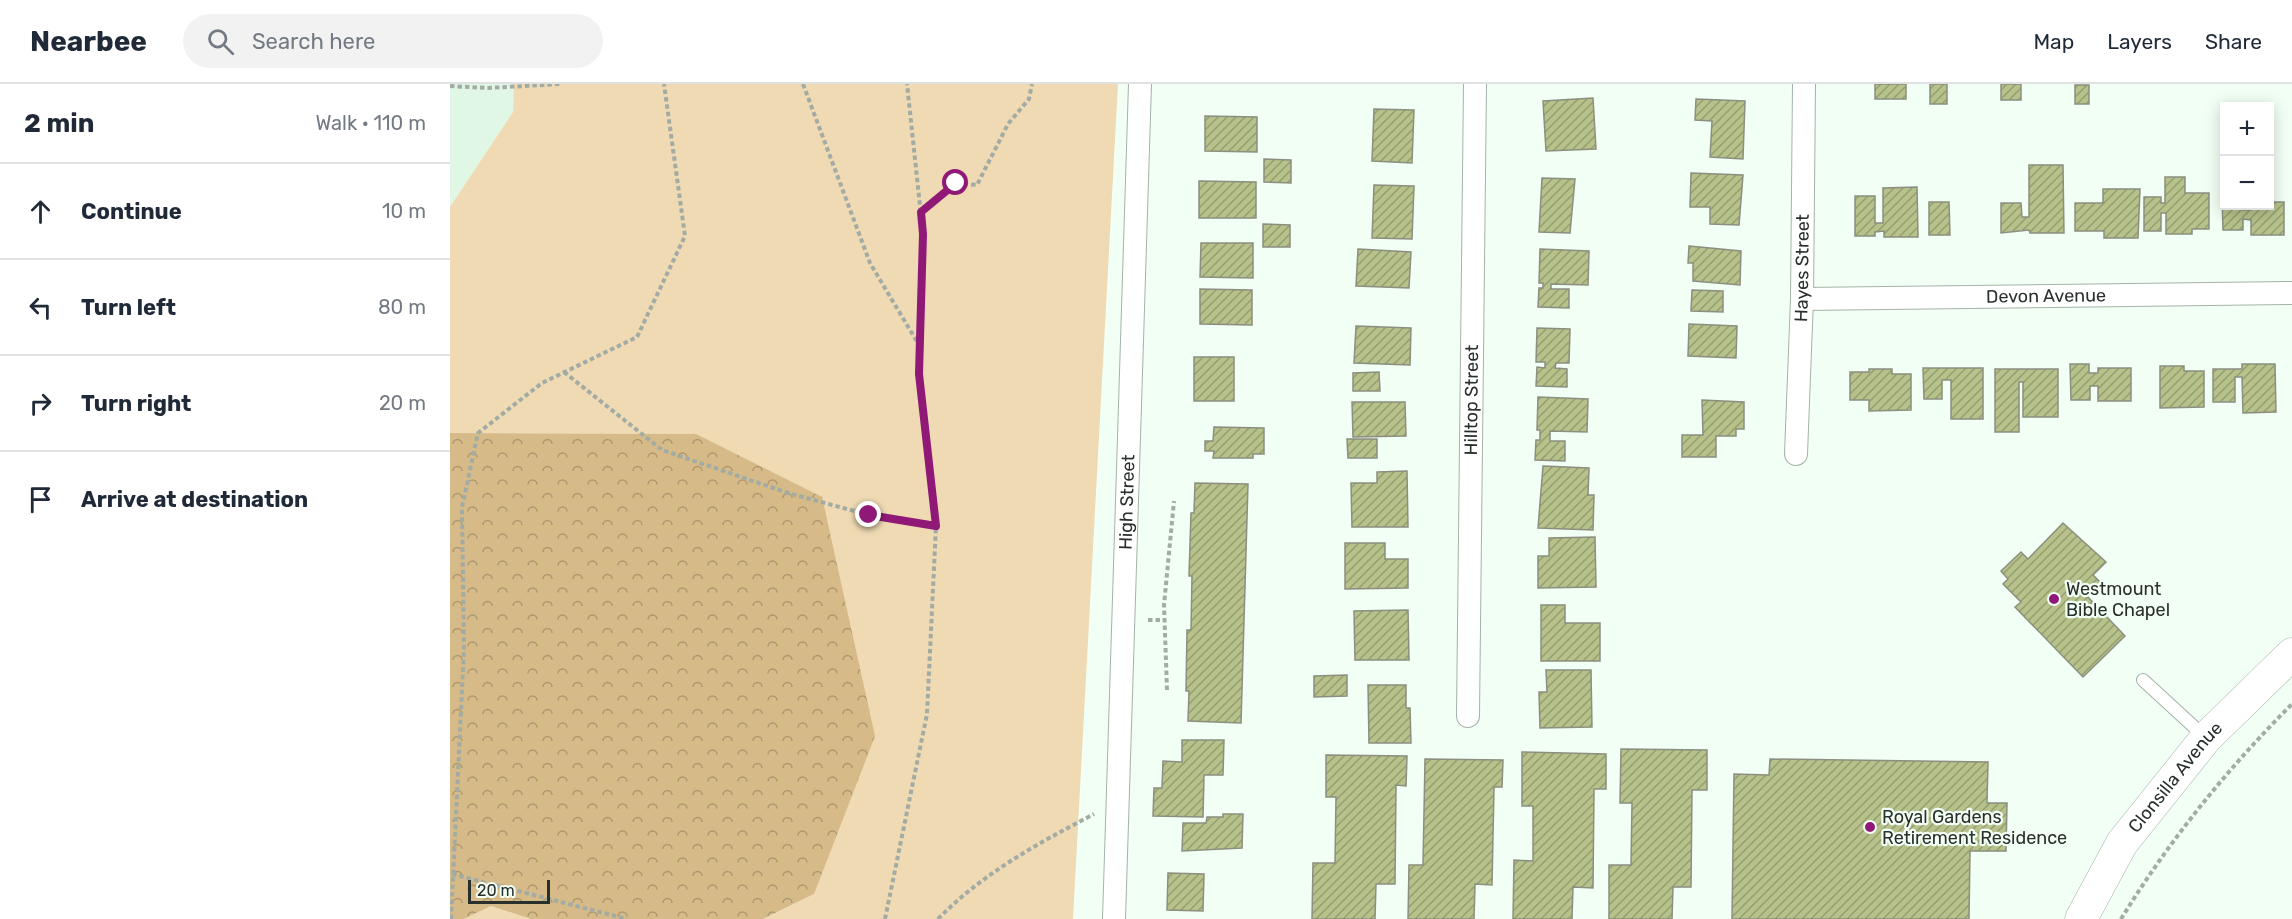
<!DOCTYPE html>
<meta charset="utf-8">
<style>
body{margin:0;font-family:Rubik,sans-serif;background:#f2f2f3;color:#1f2937}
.controls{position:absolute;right:18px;top:18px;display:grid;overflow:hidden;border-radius:0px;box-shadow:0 3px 15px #0003}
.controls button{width:54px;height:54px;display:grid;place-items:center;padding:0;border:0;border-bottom:2px solid #e0e1e3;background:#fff;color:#1f2937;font:30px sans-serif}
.scale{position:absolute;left:18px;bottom:15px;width:82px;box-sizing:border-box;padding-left:6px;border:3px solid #292f2b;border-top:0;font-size:16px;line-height:21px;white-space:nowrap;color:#292f2b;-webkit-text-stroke:4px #f2fff4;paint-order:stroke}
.stop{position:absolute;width:18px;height:18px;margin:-14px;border:4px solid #901978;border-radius:50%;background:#fff}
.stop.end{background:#901978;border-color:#fff;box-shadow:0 2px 6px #0008}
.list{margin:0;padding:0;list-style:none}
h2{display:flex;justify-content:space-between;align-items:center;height:78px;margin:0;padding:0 24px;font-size:26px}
h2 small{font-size:20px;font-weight:400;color:#747a83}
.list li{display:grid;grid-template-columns:39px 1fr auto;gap:18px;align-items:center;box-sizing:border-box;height:96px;padding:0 24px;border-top:2px solid #e0e1e3}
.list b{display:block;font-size:22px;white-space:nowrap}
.list em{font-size:20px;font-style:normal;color:#747a83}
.icon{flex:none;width:33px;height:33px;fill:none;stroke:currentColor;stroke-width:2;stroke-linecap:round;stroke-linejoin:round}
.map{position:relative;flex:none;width:1842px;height:835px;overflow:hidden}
header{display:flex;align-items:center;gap:36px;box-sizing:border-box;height:84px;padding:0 30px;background:#fff;border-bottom:2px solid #e0e1e3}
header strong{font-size:28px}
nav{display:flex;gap:33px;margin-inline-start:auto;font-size:21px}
.search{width:420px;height:54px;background:#f2f2f3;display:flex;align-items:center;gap:15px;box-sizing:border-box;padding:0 21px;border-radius:33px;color:#747a83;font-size:22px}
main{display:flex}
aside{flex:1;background:#fff}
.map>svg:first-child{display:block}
.built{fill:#e0f7e5}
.green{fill:#efdab4}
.forest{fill:url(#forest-crowns)}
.building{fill:url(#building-hatch);stroke:#8b8f7f;stroke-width:1.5}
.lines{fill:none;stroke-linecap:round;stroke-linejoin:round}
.lane-casing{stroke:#a4b3a7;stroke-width:14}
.street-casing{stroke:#a4b3a7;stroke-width:24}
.secondary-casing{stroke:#a4b3a7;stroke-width:33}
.path{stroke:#a2aca4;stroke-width:4;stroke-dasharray:4.5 3;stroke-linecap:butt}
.lane{stroke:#fff;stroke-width:12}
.street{stroke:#fff;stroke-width:22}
.secondary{stroke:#fff;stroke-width:32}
.route{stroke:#901978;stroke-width:8}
.poi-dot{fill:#901978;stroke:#f2fff4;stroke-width:2}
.labels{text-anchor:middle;stroke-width:4.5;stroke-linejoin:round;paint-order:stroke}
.street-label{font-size:18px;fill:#292f2b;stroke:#f2fff4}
.poi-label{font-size:18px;fill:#292f2b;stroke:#f2fff4;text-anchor:start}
</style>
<header>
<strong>Nearbee</strong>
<div class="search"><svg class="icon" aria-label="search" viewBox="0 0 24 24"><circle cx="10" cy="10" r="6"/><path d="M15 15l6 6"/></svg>Search here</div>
<nav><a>Map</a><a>Layers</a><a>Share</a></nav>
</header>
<main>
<aside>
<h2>2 min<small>Walk · 110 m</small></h2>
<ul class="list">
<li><svg class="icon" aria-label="ahead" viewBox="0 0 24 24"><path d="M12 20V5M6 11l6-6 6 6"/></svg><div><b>Continue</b></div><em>10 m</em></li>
<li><svg class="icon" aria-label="left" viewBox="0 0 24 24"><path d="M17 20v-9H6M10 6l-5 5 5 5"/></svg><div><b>Turn left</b></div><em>80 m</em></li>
<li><svg class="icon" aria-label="right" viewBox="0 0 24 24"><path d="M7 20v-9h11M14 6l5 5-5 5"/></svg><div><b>Turn right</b></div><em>20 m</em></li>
<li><svg class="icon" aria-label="arrive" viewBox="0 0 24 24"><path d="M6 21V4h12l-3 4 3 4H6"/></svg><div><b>Arrive at destination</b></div></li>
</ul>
</aside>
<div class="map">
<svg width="1842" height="835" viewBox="0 0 1842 835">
<defs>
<pattern id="forest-crowns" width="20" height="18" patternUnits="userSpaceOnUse" patternTransform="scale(1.5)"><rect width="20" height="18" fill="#d6ba87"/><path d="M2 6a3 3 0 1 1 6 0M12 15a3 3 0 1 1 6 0" fill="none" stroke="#ae986f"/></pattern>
<pattern id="building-hatch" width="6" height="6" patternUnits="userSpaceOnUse" patternTransform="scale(1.5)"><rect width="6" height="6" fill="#b7c28b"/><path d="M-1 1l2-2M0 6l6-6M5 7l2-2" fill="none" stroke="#959e72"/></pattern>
</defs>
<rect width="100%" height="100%" fill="#f2fff4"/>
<!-- built -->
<polygon class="built" points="0,0 64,0 63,28 0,123"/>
<!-- green -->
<g class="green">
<polygon points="64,0 668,0 623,835 313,835 364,810 246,350 0,349 0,123 63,28"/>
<polygon points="41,822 81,835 14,835"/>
</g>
<!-- forest -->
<polygon class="forest" points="0,349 246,350 372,413 425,652 364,810 313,835 81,835 41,822 14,835 0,835"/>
<!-- building -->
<g class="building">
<rect x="1425" y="0" width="31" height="15"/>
<rect x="1480" y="0" width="17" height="20"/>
<rect x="1551" y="0" width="20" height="16"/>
<rect x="1625" y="1" width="14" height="19"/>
<polygon points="1143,14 1146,65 1096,67 1093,17"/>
<polygon points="1246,15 1295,17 1293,75 1260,73 1262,37 1245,36"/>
<polygon points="924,25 964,26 962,79 922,77"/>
<polygon points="755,32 807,33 807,68 755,67"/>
<polygon points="814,75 841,76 841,99 814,98"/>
<polygon points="1579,81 1613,81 1614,149 1580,149 1579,146 1551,149 1551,119 1571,119 1572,133 1579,133"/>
<polygon points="1241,89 1293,91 1289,141 1260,140 1260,123 1240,123"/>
<polygon points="1715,93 1735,93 1735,109 1759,109 1759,145 1742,145 1742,150 1716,150 1716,129 1711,129 1711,147 1694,147 1694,113 1711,113 1711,119 1715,119"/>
<polygon points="1092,94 1125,95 1120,149 1089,148"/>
<polygon points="749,97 806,98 806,134 749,134"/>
<polygon points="924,101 964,102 962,155 922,154"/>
<polygon points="1467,103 1468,153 1434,153 1434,147 1425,148 1425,152 1405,152 1405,112 1425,112 1425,139 1433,139 1433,104"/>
<polygon points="1653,105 1690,105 1688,154 1654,154 1654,147 1625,147 1625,119 1653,119"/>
<polygon points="1772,113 1774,122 1793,122 1793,126 1801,126 1801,122 1820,122 1820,118 1834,118 1834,151 1801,151 1801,136 1793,135 1793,146 1773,146"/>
<polygon points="1479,118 1499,118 1500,151 1479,151"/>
<polygon points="813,140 840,141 840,163 813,163"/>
<polygon points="751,159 803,159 803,194 750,193"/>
<polygon points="1239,162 1291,167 1290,201 1243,197 1243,179 1238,179"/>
<polygon points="908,165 961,168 959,204 906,202"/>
<polygon points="1090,165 1139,167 1138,201 1101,200 1101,205 1119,205 1119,224 1088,223 1089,204 1093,204 1093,199 1089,199"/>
<polygon points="750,205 802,206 802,241 750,240"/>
<polygon points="1242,206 1273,207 1273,228 1241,227"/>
<polygon points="1239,240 1287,242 1286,274 1238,272"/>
<polygon points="906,242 961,244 960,281 904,279"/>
<polygon points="1087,244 1120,245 1119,279 1106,279 1105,284 1117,285 1117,303 1086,302 1087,283 1095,284 1095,278 1086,278"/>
<rect x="744" y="273" width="40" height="44"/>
<polygon points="1620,280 1639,280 1639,289 1648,289 1648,284 1681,284 1681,317 1648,317 1648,302 1640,302 1640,316 1621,316"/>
<polygon points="1792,280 1825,280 1826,328 1793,329 1792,293 1785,293 1785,318 1763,318 1763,285 1792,285"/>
<polygon points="1710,282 1734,282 1734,287 1754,287 1754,323 1710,324"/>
<polygon points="1473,284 1533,284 1533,335 1501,335 1501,296 1492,296 1492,315 1474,315"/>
<polygon points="1419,285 1442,285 1442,290 1461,290 1461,326 1419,327 1419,316 1400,316 1400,288 1419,288"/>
<polygon points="1545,285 1608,285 1608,333 1573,333 1573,298 1569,298 1569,348 1545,348"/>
<polygon points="929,288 930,307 903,307 903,289"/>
<polygon points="1088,313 1138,315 1137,348 1100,347 1100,357 1115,357 1115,377 1085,376 1086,356 1090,356 1090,346 1087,346"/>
<polygon points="1252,316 1294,318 1294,345 1286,345 1286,352 1266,352 1266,373 1232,373 1232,351 1253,351"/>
<polygon points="902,318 955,318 956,352 903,353"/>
<polygon points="764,343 814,344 814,370 803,370 803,374 763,374 764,367 755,367 755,357 763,357"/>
<polygon points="897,355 927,355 927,374 898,374"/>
<polygon points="1093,382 1139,384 1138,411 1144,411 1143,446 1088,444"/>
<polygon points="957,387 958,443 902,443 901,399 927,399 927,388"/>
<polygon points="745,399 798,400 791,639 738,637 739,607 736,607 737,546 741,546 742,492 739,492 741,429 744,429"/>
<polygon points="1613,439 1656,478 1643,491 1651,499 1637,512 1675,552 1633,593 1565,523 1571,518 1553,500 1558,495 1551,487 1571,468 1578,475"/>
<polygon points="1145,453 1146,503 1088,504 1088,472 1099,472 1099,454"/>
<polygon points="895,459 935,459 935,475 958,475 958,504 895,505"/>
<polygon points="1091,521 1115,521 1115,539 1150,539 1150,577 1091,577"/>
<polygon points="958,526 959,576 905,576 904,527"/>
<polygon points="1096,586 1141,586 1142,643 1090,644 1089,608 1097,608"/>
<polygon points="897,591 897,612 864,613 864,592"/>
<polygon points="918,601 956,601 956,624 960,624 961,659 919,659"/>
<polygon points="732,656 774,656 773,691 754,691 753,733 703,732 704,704 712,704 713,677 732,678"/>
<polygon points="1171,665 1257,666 1257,706 1242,706 1241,803 1223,803 1222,835 1159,835 1159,781 1181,781 1182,719 1170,719"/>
<polygon points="1072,668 1156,670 1156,705 1144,705 1143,804 1123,803 1122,835 1063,835 1064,776 1083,777 1083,722 1072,722"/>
<polygon points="876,671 957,672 956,702 946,701 945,800 926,800 925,835 862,835 863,779 885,779 886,713 876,713"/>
<polygon points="975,675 1053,676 1052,703 1044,703 1042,801 1025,800 1024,835 958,835 959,781 973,781"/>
<polygon points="1320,675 1538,678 1537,719 1557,719 1556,767 1520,767 1519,835 1282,835 1284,690 1319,691"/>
<polygon points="773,730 793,730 792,764 732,767 733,739 756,739 757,733 773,733"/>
<polygon points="718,789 754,790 753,827 717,826"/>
</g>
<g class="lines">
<defs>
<polyline id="lane" points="1693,596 1755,653"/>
<g id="street">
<path id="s1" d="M 1352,215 L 1842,209"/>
<path id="s2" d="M 1346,370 L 1352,215 L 1354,0"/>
<path id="s3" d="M 1018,632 L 1025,0"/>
<path id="s4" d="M 664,835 L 690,0"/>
</g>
<g id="secondary">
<path id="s5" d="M 1631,835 L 1672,759 L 1756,654 L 1842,570"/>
</g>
</defs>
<!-- lane casing -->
<use href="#lane" class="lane-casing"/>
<!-- street casing -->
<use href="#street" class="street-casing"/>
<!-- secondary casing -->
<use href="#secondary" class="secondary-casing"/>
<!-- path -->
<g class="path">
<polyline points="353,0 420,179 469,261"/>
<polyline points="0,2 38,4 111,0"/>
<polyline points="471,127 506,99 527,101 558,40 579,15 582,0"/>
<polyline points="114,288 212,366 338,409 419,431 486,442"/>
<polyline points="698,536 715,536"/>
<polyline points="717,606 714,521 724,417"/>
<polyline points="2,790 177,835"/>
<polyline points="1,835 14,565 12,423 28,349 92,299 187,253 235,152 214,0"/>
<polyline points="435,835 477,630 486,442 469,290 473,150 457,0"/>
<path d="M 488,835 C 533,789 587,760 644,730"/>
<path d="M 1671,835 C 1719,757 1777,685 1842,620"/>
</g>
<!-- lane -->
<use href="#lane" class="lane"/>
<!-- street -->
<use href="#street" class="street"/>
<!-- secondary -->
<use href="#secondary" class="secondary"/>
</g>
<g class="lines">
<!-- route -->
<polyline class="route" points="419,431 486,442 469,290 473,150 471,128 506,99"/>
</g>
<!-- markers -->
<g class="poi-dot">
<circle cx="1604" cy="515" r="6"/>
<circle cx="1420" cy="743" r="6"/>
</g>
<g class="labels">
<!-- street labels -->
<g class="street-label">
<text dy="6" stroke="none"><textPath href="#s2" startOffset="186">Hayes Street</textPath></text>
<text dy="6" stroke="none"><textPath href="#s1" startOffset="244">Devon Avenue</textPath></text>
<text dy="6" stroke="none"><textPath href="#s3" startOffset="316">Hilltop Street</textPath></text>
<text dy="6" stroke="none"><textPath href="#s4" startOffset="417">High Street</textPath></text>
<text dy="6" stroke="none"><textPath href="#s5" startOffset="171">Clonsilla Avenue</textPath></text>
</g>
<!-- poi labels -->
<g class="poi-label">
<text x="1616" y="511">Westmount<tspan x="1616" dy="21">Bible Chapel</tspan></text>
<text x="1432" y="739">Royal Gardens<tspan x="1432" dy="21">Retirement Residence</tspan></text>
</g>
</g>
</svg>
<div class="controls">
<button>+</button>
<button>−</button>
</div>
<div class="scale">20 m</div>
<div class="stop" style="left:506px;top:99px"></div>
<div class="stop end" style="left:419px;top:431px"></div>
</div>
</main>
